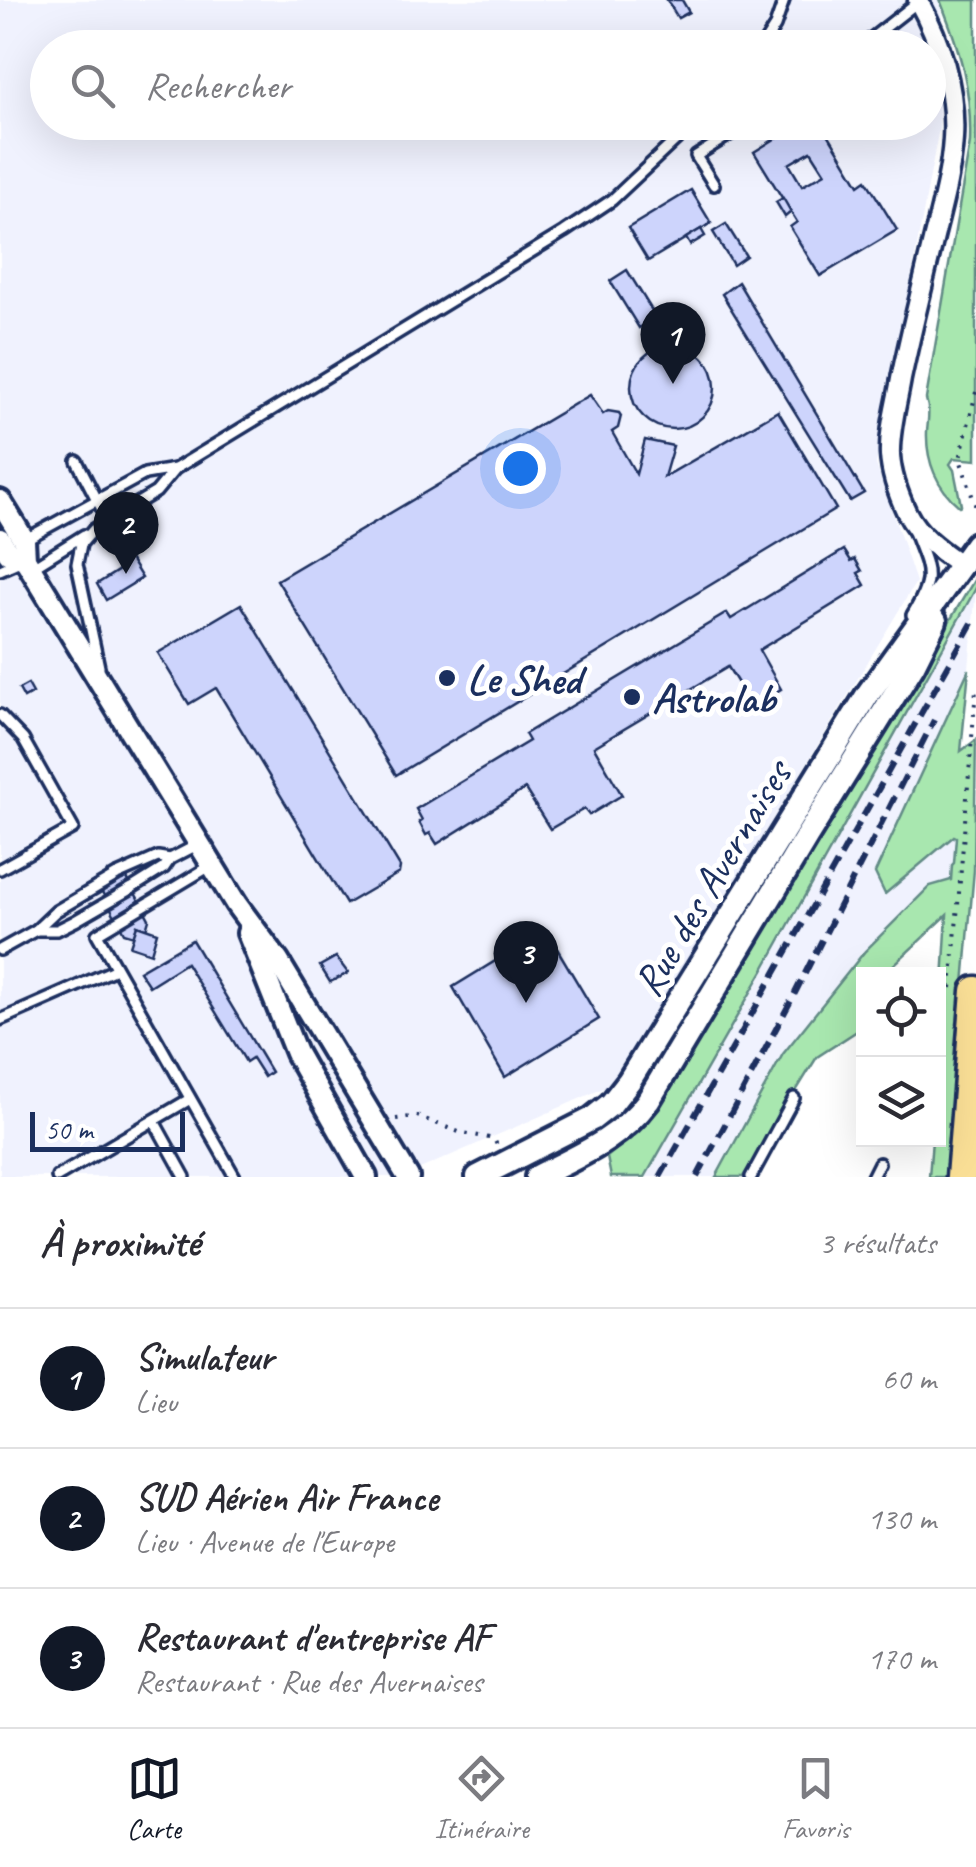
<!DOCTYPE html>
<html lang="fr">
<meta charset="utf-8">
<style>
body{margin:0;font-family:Caveat,sans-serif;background:#f2f2f3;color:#2b2b33}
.controls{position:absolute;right:30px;bottom:30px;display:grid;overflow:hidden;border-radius:0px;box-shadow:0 10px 40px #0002}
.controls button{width:90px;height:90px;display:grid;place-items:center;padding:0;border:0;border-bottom:2px solid #e1e1e2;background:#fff;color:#2b2b33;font:50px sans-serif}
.scale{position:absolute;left:30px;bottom:25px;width:155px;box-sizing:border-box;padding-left:10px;border:5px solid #1b2f5e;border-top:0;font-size:28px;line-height:35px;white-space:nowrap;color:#1b2f5e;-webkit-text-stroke:8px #fff;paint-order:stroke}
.you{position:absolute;left:520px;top:468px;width:35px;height:35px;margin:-25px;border:8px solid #fff;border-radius:50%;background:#1a73e8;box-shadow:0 0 0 15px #1a73e833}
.badge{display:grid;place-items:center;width:65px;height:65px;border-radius:50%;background:#111827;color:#fff;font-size:32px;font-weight:700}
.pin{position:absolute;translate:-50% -82px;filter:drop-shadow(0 2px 5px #0008)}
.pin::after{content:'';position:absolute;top:52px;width:35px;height:30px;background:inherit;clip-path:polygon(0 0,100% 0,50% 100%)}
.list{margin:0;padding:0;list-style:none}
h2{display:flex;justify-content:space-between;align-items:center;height:130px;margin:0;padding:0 40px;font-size:42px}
h2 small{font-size:32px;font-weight:400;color:#7c7c81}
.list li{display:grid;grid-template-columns:65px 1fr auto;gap:30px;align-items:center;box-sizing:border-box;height:140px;padding:0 40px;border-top:2px solid #e1e1e2}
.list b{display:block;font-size:38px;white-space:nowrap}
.list p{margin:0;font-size:32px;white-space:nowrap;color:#7c7c81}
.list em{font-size:32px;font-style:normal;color:#7c7c81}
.icon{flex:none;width:55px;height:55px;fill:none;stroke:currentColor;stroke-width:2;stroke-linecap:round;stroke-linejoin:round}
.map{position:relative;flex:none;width:976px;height:1177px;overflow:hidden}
.search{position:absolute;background:#fff;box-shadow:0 10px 40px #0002;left:30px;right:30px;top:30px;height:110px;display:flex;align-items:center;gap:25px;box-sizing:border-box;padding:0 35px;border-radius:55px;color:#7c7c81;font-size:38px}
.sheet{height:550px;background:#fff}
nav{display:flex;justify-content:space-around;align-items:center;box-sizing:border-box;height:140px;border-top:2px solid #e1e1e2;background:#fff;font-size:28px;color:#7c7c81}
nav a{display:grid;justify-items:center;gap:5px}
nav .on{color:#111827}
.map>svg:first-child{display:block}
.built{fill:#f0f2fe;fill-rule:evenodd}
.green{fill:#a8e7af;stroke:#628b86;stroke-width:2.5}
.building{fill:#cdd4fc;stroke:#1b2f5e;stroke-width:2.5;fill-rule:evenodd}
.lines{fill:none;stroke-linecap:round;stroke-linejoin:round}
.service-casing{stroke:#1b2f5e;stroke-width:16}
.minor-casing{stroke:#1b2f5e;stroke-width:25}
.tertiary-casing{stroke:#1b2f5e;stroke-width:28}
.secondary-casing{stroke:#1b2f5e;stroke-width:30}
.trunk-casing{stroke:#1b2f5e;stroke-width:35}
.path{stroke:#1b2f5e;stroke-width:4;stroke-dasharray:2.5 8;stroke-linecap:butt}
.service{stroke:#fff;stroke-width:9}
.minor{stroke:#fff;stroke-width:18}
.tertiary{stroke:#fff;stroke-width:20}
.secondary{stroke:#fff;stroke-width:22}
.trunk{stroke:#fadf96;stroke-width:28}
.rail{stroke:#1b2f5e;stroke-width:6;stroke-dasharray:15 8;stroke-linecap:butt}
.poi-dot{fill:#1b2f5e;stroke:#fff;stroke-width:4}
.labels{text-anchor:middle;stroke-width:10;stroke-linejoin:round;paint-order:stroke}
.poi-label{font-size:42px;font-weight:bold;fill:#1b2f5e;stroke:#fff;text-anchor:start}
.street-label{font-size:42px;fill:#1b2f5e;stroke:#fff}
</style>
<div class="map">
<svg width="976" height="1177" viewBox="0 0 976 1177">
<rect width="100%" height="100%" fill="#fff"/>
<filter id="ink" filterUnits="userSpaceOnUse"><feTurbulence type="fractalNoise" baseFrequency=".01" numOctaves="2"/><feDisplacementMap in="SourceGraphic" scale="20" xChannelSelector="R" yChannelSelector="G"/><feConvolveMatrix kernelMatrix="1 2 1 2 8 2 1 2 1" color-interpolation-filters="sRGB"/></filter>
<g filter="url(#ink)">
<!-- built -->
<g class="built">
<path d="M 0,0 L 942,0 L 939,128 L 876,464 L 916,582 L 613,1084 L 402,1177 L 0,1177 ZM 48,48 L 928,48 L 928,122 L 48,122 Z"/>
<polygon points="976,588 969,669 875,873 885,894 954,836 956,837 954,863 952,865 951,880 929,887 768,1083 716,1177 616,1177 764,969"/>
</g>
<!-- green -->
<g class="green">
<path d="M 940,0 L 976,0 L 976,460 L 954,458 L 950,464 L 954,470 L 961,505 L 959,506 C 937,488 926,461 927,432 C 928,419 930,411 926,399 L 970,143 C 972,89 960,50 940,0 Z"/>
<polygon points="976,577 976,588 764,969 645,1177 611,1177 607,1157 650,1120"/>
<polygon points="969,669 961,751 976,740 974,870 947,1177 929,1177 932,1140 938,1140 939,1046 947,915 884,974 864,974 863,1027 817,1057 743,1177 716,1177 783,1054 865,951 930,886 951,880 952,865 954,863 956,837 954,836 885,894 875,873"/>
</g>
<!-- building -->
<g class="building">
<polygon points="667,0 682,0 689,12 678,18"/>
<path d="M 802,122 L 821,122 L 859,185 L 866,180 L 897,230 L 820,276 L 790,227 L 797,222 L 754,152 ZM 811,151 L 825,173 L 802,186 L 789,164 Z"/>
<polygon points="691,190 711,223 648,261 628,228"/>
<polygon points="783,198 791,212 785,217 776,202"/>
<polygon points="726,224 746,256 733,265 713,232"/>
<polygon points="701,229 705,236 690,245 686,238"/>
<polygon points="627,270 656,317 639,328 610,281"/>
<polygon points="738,282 864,493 850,501 722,294"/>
<circle cx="673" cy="387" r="42"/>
<polygon points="590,395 603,414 608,411 619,413 621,416 618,428 612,432 636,474 645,440 673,446 664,477 778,411 836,509 396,775 277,580"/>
<polygon points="122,546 142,578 106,600 97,584 119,570 109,554"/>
<polygon points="844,550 851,561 855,559 862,571 858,573 865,585 759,650 781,689 752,706 728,667 594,747 622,795 589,815 584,809 550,829 525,789 437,844 430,833 426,835 419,822 422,820 416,809 529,741 525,734 727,613 731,619"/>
<polygon points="241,604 400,867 399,873 346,904 216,688 189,704 158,653"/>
<polygon points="28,684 33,693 24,698 19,689"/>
<polygon points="107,872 127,878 149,919 146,929 137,925 134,936 124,933 101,890"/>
<polygon points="137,925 157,932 151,953 130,946"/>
<polygon points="546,930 599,1019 505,1077 453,987"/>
<polygon points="192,940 271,1072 264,1077 252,1058 246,1062 186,963 149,986 139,971"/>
<polygon points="336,957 348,973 330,982 320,966"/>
</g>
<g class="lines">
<defs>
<g id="service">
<polyline points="761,48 775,26 784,0"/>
<polyline points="859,48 919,1"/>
<polyline points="714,185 696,156 750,122"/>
<polyline points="77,461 108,521"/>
<polyline points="26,539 145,474 175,469 564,232 612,200 695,122"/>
<polyline points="31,568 84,535"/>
<polyline points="0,570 18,562"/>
<path d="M 912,615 C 936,576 928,570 914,532"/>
<polyline points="99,667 77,564 81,544 94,529 156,492 175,469"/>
<polyline points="0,715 23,739 73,828 0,869"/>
<polyline points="212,865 97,934 235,1177"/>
<polyline points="36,930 57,930 75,921 132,888 164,868 170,859 199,844"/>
<polyline points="0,950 36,930 56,911 117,875 158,857 170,859"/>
<polyline points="0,1020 116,969"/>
<polyline points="154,1121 185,1177"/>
<polyline points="57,1177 190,1099"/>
<polyline points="751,1177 794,1098"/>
<polyline points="872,1177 879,1163"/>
</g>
<path id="minor" d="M 918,0 C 942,44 956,89 953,139 C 951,172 942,205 934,237 C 923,284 911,331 901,379 C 897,403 889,430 890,455 C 891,473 899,496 907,513 C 919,537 941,551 962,566"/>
<g id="tertiary">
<polyline points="0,501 24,540 25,559 236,904 278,961 408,1177"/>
<polyline points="0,539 9,554 25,559"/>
<polyline points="248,933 296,1053 366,1177"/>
</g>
<g id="secondary">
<polyline points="478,1177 592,1119 611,1104 629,1081 868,694 976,544"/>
<path d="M 537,1177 C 578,1156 619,1140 648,1101 L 807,836 L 913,665 L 935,621"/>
</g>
<polyline id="trunk" points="961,1177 976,991"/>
</defs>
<!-- service casing -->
<use href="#service" class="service-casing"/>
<!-- minor casing -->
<use href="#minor" class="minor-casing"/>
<!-- tertiary casing -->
<use href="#tertiary" class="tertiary-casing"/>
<!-- secondary casing -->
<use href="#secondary" class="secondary-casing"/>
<!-- trunk casing -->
<use href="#trunk" class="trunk-casing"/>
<!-- path -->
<g class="path">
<polyline points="976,392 960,459 976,507"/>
<polyline points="951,988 976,690"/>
<polyline points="396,1119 417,1116 459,1132 494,1139 497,1145"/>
</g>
<!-- service -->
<use href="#service" class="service"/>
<!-- minor -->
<use href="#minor" class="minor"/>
<!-- tertiary -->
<use href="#tertiary" class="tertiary"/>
<!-- secondary -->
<use href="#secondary" class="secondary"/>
<!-- trunk -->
<use href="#trunk" class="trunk"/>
<!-- rail -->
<g class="rail">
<polyline points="660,1177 976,616"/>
<polyline points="697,1177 794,995 934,720"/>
</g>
</g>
</g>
<!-- markers -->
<g class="poi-dot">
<circle cx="447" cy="678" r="10"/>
<circle cx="632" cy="697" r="10"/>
</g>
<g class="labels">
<!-- poi labels -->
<g class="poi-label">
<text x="467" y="693">Le Shed</text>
<text x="652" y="712">Astrolab</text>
</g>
<!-- street labels -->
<g class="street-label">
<text transform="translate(711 878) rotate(-59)" y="15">Rue des Avernaises</text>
</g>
</g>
</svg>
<div class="controls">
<button><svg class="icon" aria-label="locate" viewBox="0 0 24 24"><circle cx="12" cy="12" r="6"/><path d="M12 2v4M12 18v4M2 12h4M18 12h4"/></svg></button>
<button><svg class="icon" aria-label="layers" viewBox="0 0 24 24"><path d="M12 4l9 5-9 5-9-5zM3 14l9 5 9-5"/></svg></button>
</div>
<div class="scale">50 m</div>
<div class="you"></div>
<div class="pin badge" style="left:673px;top:384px">1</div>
<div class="pin badge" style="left:126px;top:574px">2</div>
<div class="pin badge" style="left:526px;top:1003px">3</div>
<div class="search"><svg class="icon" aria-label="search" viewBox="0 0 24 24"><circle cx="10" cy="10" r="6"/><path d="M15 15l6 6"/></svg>Rechercher</div>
</div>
<section class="sheet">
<h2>À proximité<small>3 résultats</small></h2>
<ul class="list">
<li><span class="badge">1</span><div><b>Simulateur</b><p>Lieu</p></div><em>60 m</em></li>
<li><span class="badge">2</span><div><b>SUD Aérien Air France</b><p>Lieu · Avenue de l'Europe</p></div><em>130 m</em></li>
<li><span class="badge">3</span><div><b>Restaurant d'entreprise AF</b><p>Restaurant · Rue des Avernaises</p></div><em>170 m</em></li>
</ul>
</section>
<nav>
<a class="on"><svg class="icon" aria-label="map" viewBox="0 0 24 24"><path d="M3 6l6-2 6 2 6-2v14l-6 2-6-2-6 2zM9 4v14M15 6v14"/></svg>Carte</a>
<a><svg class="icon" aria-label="directions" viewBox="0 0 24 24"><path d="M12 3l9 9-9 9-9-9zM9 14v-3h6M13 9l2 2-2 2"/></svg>Itinéraire</a>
<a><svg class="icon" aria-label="saved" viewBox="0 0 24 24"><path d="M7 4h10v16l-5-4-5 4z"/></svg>Favoris</a>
</nav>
